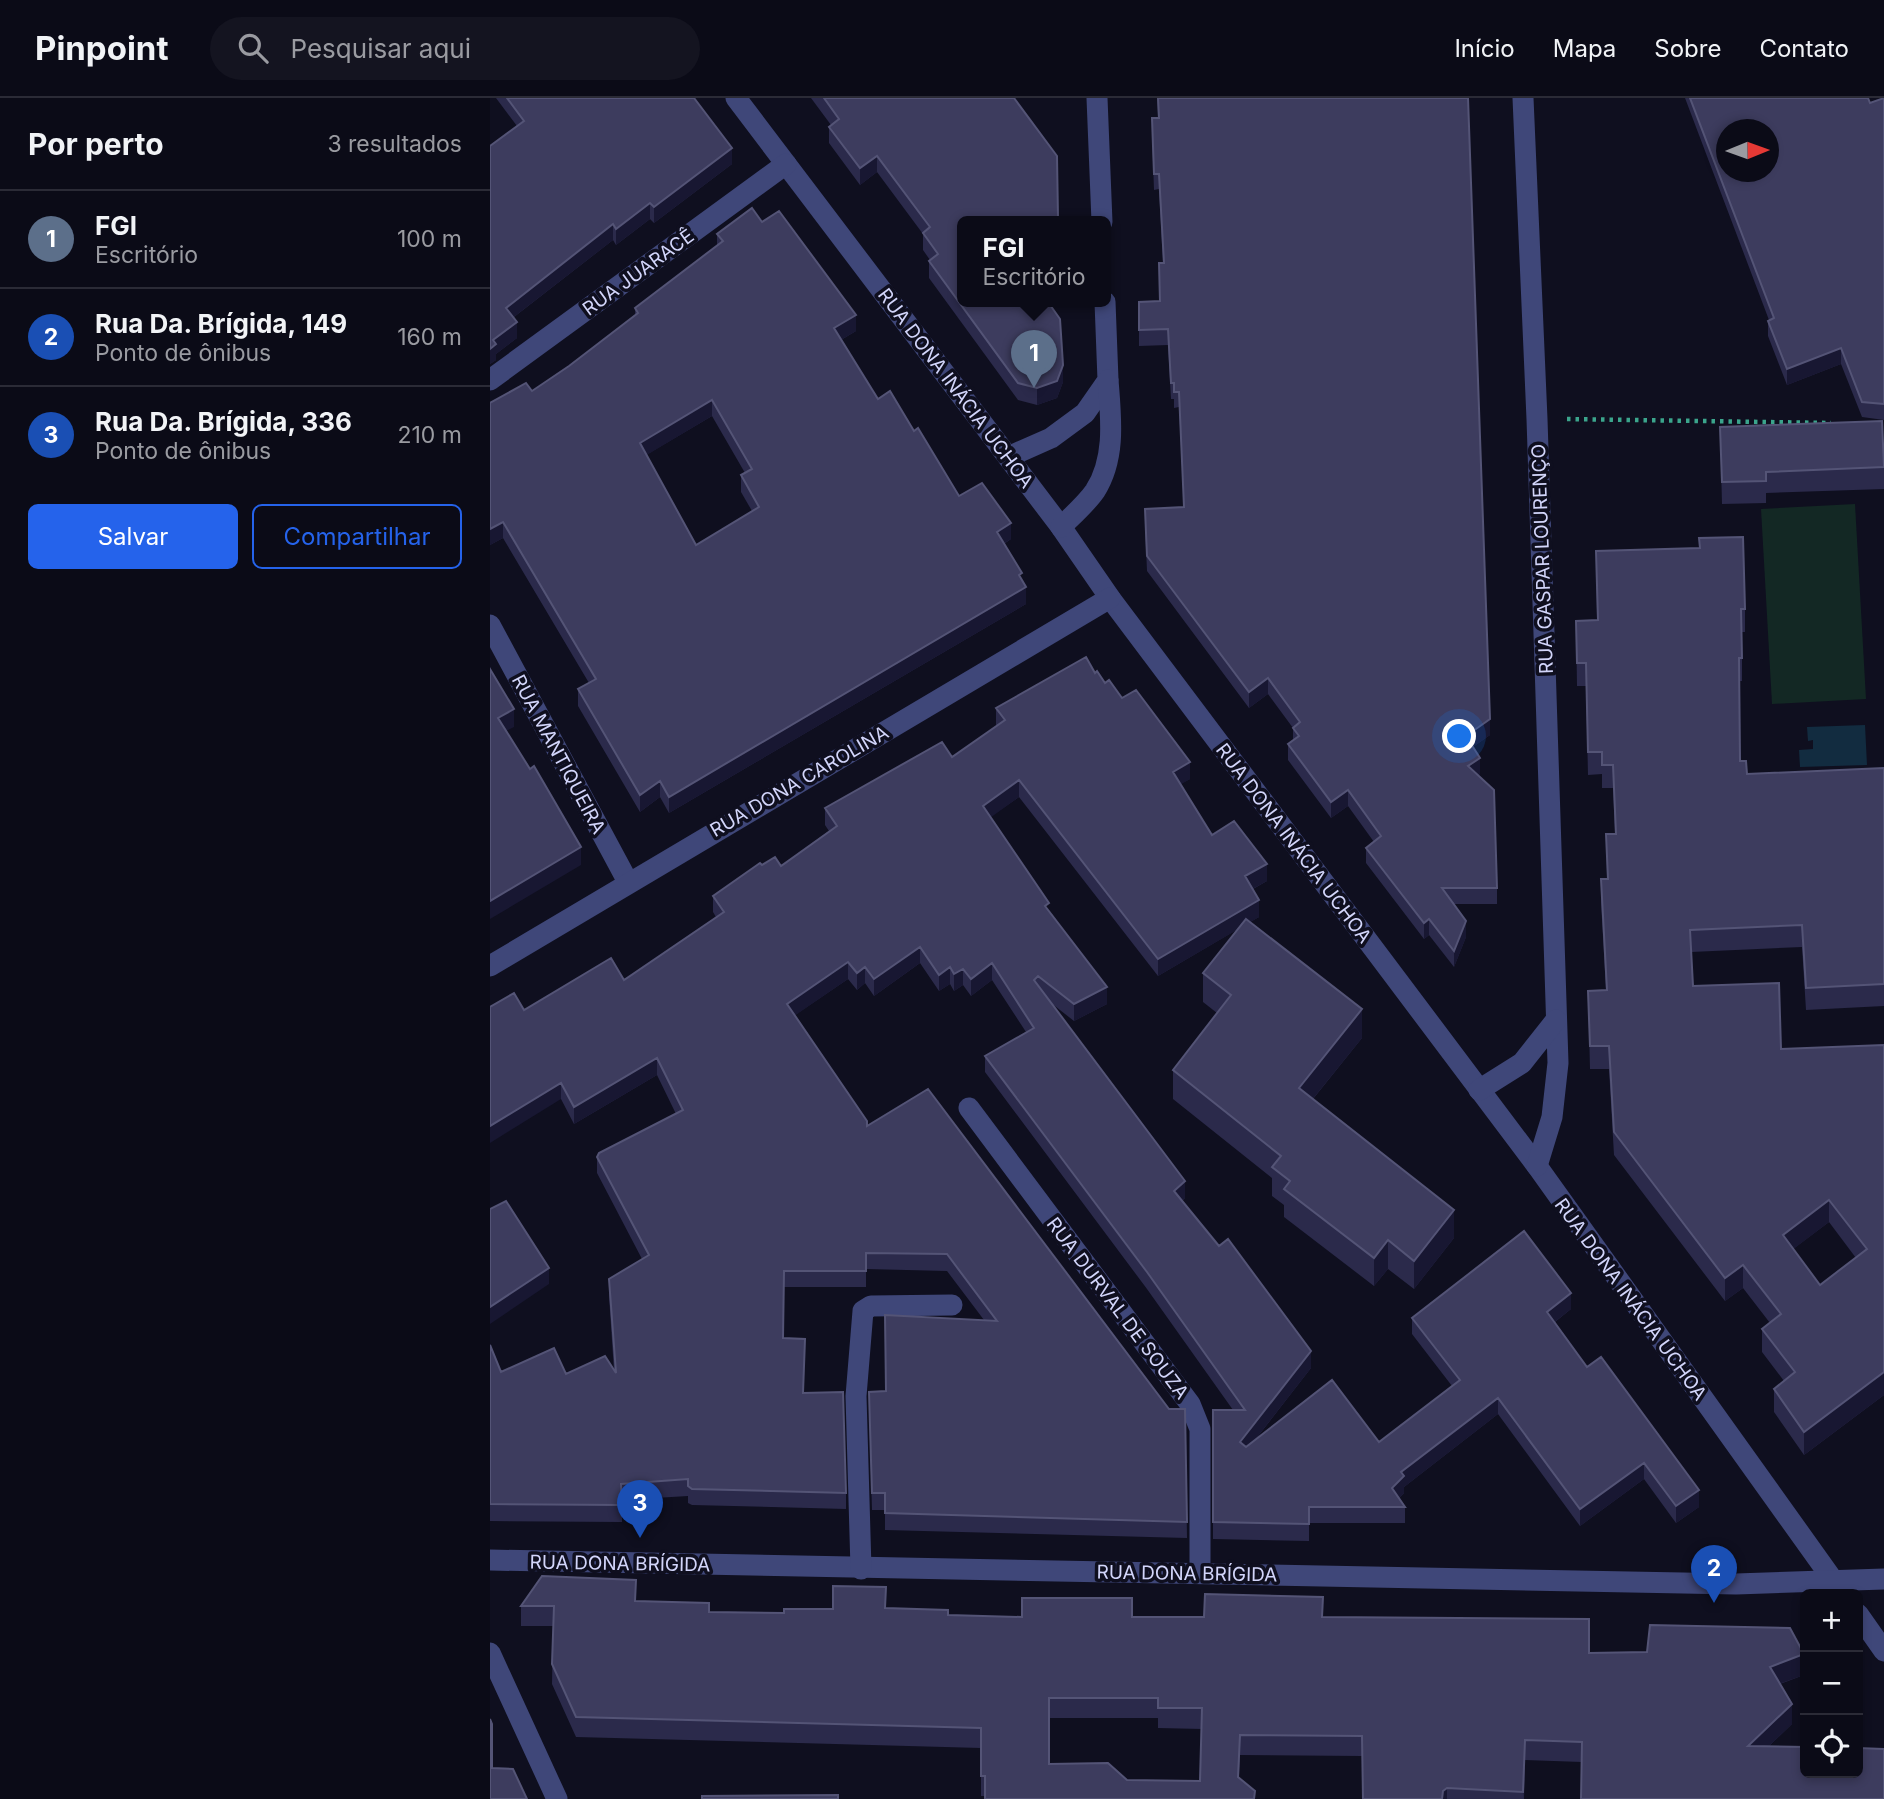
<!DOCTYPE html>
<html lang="pt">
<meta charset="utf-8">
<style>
body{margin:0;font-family:Inter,sans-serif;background:#141420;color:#f1f3f6}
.controls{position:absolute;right:21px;bottom:21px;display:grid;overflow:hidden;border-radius:10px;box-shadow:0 4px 10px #0003}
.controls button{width:63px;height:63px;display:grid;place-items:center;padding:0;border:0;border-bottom:2px solid #2b2b36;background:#0b0b17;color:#f1f3f6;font:35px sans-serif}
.compass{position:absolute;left:1226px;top:21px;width:63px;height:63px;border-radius:50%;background:#0b0b17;box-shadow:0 4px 10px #0003;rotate:89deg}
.you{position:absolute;left:970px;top:639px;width:24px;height:24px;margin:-18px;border:5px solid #fff;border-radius:50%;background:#1a73e8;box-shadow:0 0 0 10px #1a73e833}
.badge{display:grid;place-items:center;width:46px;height:46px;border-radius:50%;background:#2563eb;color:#fff;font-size:23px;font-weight:700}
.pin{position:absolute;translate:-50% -58px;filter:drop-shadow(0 2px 4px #0008)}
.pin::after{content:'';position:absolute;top:37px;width:24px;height:21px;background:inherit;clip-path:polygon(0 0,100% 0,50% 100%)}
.popup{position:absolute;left:467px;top:118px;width:154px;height:91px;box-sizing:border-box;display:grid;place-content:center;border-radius:10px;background:#0b0b17;filter:drop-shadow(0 2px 5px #0005);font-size:23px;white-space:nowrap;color:#9a9ba1}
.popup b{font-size:26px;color:#f1f3f6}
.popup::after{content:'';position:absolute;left:50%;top:100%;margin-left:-14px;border:14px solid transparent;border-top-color:#0b0b17}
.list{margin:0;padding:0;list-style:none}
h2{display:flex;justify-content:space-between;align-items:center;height:91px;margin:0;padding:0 28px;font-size:30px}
h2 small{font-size:23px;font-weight:400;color:#9a9ba1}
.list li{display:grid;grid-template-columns:46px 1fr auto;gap:21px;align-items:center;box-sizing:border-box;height:98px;padding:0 28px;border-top:2px solid #2b2b36}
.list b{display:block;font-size:26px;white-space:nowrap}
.list p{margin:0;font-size:23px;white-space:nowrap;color:#9a9ba1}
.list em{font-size:23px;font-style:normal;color:#9a9ba1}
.actions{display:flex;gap:14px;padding:21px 28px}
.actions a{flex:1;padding:16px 0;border:2px solid #2563eb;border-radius:10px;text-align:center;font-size:24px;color:#2563eb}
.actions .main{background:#2563eb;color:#fff}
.icon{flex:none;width:38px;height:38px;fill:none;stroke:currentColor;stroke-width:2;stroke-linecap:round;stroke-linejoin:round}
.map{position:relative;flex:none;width:1394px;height:1701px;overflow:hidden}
header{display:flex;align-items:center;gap:42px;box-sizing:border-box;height:98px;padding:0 35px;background:#0b0b17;border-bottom:2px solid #2b2b36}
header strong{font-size:33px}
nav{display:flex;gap:38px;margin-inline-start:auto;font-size:24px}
.search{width:490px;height:63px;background:#141420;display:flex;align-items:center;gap:18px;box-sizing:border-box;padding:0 24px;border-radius:38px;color:#9a9ba1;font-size:26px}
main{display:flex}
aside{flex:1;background:#0b0b17}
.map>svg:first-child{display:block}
.green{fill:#132824}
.water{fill:#122c40}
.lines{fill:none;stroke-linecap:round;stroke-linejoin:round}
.path{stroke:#3ba58c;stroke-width:4.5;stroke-dasharray:3.5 5;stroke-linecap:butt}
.minor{stroke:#3f4779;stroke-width:21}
.wall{fill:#2b2a4b;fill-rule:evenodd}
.shaded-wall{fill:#181732}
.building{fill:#3d3c5e;stroke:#545476;stroke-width:2;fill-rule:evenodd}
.labels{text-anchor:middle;stroke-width:7;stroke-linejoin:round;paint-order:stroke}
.street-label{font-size:19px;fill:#d2d5fa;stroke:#0f0f1f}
</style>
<header>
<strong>Pinpoint</strong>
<div class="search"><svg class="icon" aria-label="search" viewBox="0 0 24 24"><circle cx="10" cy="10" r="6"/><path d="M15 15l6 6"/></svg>Pesquisar aqui</div>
<nav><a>Início</a><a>Mapa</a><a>Sobre</a><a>Contato</a></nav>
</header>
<main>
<aside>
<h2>Por perto<small>3 resultados</small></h2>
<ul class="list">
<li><span class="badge" style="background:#5c6f8a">1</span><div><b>FGI</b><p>Escritório</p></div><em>100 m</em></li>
<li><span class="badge" style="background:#1a4fb4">2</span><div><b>Rua Da. Brígida, 149</b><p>Ponto de ônibus</p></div><em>160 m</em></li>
<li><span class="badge" style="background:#1a4fb4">3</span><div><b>Rua Da. Brígida, 336</b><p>Ponto de ônibus</p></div><em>210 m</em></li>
</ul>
<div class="actions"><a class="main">Salvar</a><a>Compartilhar</a></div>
</aside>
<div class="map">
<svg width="1394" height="1701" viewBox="0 0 1394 1701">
<rect width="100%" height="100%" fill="#0f0f1f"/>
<!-- green -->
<polygon class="green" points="1365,406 1376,601 1282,606 1271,411"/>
<!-- water -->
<polygon class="water" points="1375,627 1377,667 1310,669 1309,652 1323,651 1323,642 1318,643 1317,629"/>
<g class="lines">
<!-- path -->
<polyline class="path" points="1077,321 1341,325"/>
<!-- minor -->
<g class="minor">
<polyline points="246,0 571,429 620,500 1047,1068 1353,1496"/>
<polyline points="607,0 612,124"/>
<polyline points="1033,0 1047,321 1068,965 1062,1019 1047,1068"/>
<polyline points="0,282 296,66"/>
<polyline points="518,359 561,340 595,315 618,282 615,204"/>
<path d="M 571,429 C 582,418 596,406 605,393 C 626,360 621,320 618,282"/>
<polyline points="0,527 138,784"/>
<polyline points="0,868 620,500"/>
<polyline points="989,992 1032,965 1066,922"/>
<polyline points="479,1010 700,1306 710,1331 710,1475"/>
<polyline points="0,1462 1246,1486 1394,1481"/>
<polyline points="371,1471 366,1298 373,1213 381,1208 462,1207"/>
<polyline points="1368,1516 1394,1553"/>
<polyline points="0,1555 67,1701"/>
</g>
</g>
<!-- wall -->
<g class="wall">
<polygon points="6,0 204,0 242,66 164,125 160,121 126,147 123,142 24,219 27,240 6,256 6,262 0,266 0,48 27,28"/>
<polygon points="321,0 524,0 568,124 472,124 573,284 567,300 547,307 528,302 439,180 439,163 440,162 433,152 433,136 387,74 370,87 339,45 339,29 341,27"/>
<polygon points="667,0 978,0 1000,637 983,649 990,676 988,677 1007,790 1007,806 964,806 976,839 964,869 939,837 934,841 876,765 876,750 884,744 858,708 841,720 798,662 798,646 803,642 803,630 778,596 759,610 657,473 655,427 694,409 689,309 684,310 684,301 681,301 678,247 649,248 649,204 670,203 669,165 673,165 669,91 664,92 662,36 662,20 668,20"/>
<polygon points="1195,0 1378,0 1380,5 1394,0 1394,322 1372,319 1351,266 1297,287 1278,238 1278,223 1279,222"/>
<path d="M 272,124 L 366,233 L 351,242 L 388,301 L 424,333 L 469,398 L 521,441 L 514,446 L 532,482 L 536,506 L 179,715 L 170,699 L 150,714 L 88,608 L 88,591 L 99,585 L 13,440 L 0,447 L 42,293 L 79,268 L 145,218 L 145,210 L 227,147 L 227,136 ZM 222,318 L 255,375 L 251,377 L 251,394 L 262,413 L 206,447 L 156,357 Z"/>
<polygon points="1230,329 1394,363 1394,391 1276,395 1276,405 1232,406"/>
<path d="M 1106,453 L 1255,511 L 1255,534 L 1252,534 L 1252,583 L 1249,583 L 1250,663 L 1257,676 L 1394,670 L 1394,908 L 1316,912 L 1312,849 L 1201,854 L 1203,888 L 1291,951 L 1394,947 L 1394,1297 L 1314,1357 L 1284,1314 L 1284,1291 L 1294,1283 L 1272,1254 L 1272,1231 L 1280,1225 L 1253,1190 L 1235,1203 L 1124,1057 L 1119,971 L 1100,971 L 1098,893 L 1116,892 L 1111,804 L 1111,781 L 1117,781 L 1116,736 L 1125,736 L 1123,690 L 1112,690 L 1112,676 L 1098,677 L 1096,588 L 1087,588 L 1086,523 L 1107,522 ZM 1339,1124 L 1366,1160 L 1330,1187 L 1303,1151 Z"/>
<polygon points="605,575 632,600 700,681 690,686 722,737 777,783 763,791 769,819 760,824 872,940 823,1001 964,1140 924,1191 898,1171 884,1188 794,1119 794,1107 782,1098 782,1080 683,1001 683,972 727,915 713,904 713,875 748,831 668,878 529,699 500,719 617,906 584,923 561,905 695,1100 692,1103 821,1270 765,1342 889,1344 962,1288 922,1236 922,1220 1081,1211 1065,1224 1097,1269 1209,1409 1186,1425 1154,1381 1090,1428 1008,1316 914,1389 914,1395 909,1400 915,1409 915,1425 819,1425 819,1443 723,1441 723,1312 743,1312 657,1191 495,974 495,958 536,934 502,882 481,898 473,887 464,893 460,886 449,893 430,865 384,898 375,885 367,892 358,881 305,917 377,1028 679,1311 695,1311 697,1440 395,1432 395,1412 382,1412 379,1310 396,1293 494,1222 457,1173 376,1171 376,1189 294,1189 293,1240 314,1295 356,1395 356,1411 202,1407 198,1405 198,1398 132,1402 132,1424 0,1423 0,1247 11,1274 76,1276 124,1273 119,1198 119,1181 152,1161 107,1075 107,1059 186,1016 167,977 84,1026 71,1001 34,912 134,882 226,819 223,814 223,798 272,767 291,768 339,733 335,727 335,710 462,659 506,628 506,610"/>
<path d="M 52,1478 L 146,1482 L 146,1503 L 219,1505 L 219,1514 L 294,1515 L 294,1511 L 343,1511 L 343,1488 L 396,1489 L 396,1510 L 458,1512 L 458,1517 L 532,1519 L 532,1500 L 642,1500 L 642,1519 L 714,1519 L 715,1496 L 833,1499 L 833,1519 L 1099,1521 L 1099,1555 L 1157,1554 L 1160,1527 L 1300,1530 L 1314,1556 L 1314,1577 L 1290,1586 L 1302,1606 L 1302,1626 L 1279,1648 L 1315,1649 L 1315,1675 L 1368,1675 L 1368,1650 L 1394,1651 L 1394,1701 L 1091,1701 L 1092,1664 L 1035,1662 L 1034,1701 L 873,1701 L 872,1658 L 750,1657 L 749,1680 L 765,1693 L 765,1701 L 495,1701 L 495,1698 L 491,1698 L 491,1650 L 86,1639 L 62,1586 L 63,1528 L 31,1528 L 31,1508 ZM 559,1620 L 668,1620 L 668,1630 L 712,1631 L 710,1683 L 637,1682 L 618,1665 L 559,1666 Z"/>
</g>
<!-- shaded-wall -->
<g class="shaded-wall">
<polygon points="242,50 242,66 164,125 164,109"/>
<polygon points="387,58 387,74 370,87 370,70"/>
<polygon points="160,105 160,121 126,147 126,131"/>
<polygon points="123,126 123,142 16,225 16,210"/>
<polygon points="366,217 366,233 344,246 344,230"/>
<polygon points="27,224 27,240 6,256 6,262 0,266 0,251 3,242"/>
<polygon points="1351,250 1351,266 1297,287 1297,271"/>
<polygon points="573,267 573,284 567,300 547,307 547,290"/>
<polygon points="222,302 222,318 150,361 150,345"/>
<polygon points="13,424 13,440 0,447 0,431"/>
<polygon points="521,425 521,441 507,450 507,434"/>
<polygon points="536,489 536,506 179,715 179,699"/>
<polygon points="778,580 778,596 759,610 759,594"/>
<polygon points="24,611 24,629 8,637 8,620"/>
<polygon points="1000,621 1000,637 976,654 976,638"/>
<polygon points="990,660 990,676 978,684 978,668"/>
<polygon points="700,664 700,681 683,691 683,674"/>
<polygon points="529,682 529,699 493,725 493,708"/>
<polygon points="170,683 170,699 150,714 150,697"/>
<polygon points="858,692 858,708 841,720 841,704"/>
<polygon points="91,749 91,767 0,821 0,803"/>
<polygon points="777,766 777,783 755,795 755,778"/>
<polygon points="769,802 769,819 668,878 668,861"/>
<polygon points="939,821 939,837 934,841 934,825"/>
<polygon points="976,823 976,839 964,869 964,853"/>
<polygon points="430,849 430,865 384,898 384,881"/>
<polygon points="358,864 358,881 297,923 297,906"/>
<polygon points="502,865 502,882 481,898 481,881"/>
<polygon points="375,869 375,885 367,892 367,875"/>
<polygon points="460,869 460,886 449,893 449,877"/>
<polygon points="473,871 473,887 464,893 464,876"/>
<polygon points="617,889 617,906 584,923 584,906"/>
<polygon points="872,911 872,940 809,1018 809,990"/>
<polygon points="167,960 167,977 84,1026 84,1009"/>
<polygon points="71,985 71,1001 0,1045 0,1028"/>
<polygon points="695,1083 695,1100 684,1109 684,1093"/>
<polygon points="1339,1102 1339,1124 1293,1159 1293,1137"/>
<polygon points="964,1112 964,1140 924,1191 924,1163"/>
<polygon points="898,1142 898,1171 884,1188 884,1160"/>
<polygon points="1253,1167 1253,1190 1235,1203 1235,1180"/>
<polygon points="59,1170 59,1186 0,1226 0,1209"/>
<polygon points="1081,1195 1081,1211 1057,1230 1057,1214"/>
<polygon points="821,1253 821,1270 750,1361 750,1344"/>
<polygon points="1394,1274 1394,1297 1314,1357 1314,1334"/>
<polygon points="1008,1300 1008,1316 914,1389 914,1395 902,1407 902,1390 911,1374"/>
<polygon points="1154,1365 1154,1381 1090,1428 1090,1411"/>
<polygon points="1209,1392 1209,1409 1186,1425 1186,1408"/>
<polygon points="1314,1556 1314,1577 1280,1589 1280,1569"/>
<polygon points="1302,1606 1302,1626 1258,1668 1258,1648"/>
<polygon points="1035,1642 1035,1662 1033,1701 1033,1694"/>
<polygon points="957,1690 957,1701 952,1701 953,1693"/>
</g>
<!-- building -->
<g class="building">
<polygon points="17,0 204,0 242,50 164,109 160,105 126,131 123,126 16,210 27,224 3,242 6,246 0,251 0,48 34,23"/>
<polygon points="334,0 524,0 567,58 568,120 563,124 472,124 472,204 558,204 570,221 573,267 567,283 547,290 528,285 439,163 448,156 433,135 440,129 387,58 370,70 339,29 349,21"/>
<polygon points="668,0 978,0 1000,621 976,638 990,660 978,668 1004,692 1007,790 952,790 976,823 964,853 939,821 934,825 876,750 891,738 858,692 841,704 798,646 809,638 803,630 810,624 778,580 759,594 657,458 655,411 694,409 689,294 684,294 684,285 681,285 678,231 649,232 649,204 670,203 669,165 674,165 669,76 664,76 662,20 669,20"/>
<path d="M 1200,0 L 1378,0 L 1380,5 L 1394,0 L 1394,306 L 1372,304 L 1351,250 L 1297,271 L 1278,223 L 1284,220 ZM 1236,32 L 1278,32 L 1278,74 L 1236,74 Z"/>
<path d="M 262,110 L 272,124 L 289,113 L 366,217 L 344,230 L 388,301 L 400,293 L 424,333 L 428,330 L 469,398 L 492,385 L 521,425 L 507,434 L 532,475 L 529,477 L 536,489 L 179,699 L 170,683 L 150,697 L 88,591 L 106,581 L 13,424 L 0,431 L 0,305 L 36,285 L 42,293 L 79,268 L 148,215 L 145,210 L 233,143 L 227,136 ZM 222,302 L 262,371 L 251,377 L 269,409 L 206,447 L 150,345 Z"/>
<polygon points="1392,323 1394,369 1276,374 1276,383 1232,384 1230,329"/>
<path d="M 1253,439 L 1255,511 L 1251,511 L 1252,560 L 1249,560 L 1250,663 L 1256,663 L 1257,676 L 1394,670 L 1394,886 L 1316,890 L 1312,827 L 1200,832 L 1203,888 L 1289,885 L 1291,951 L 1394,947 L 1394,1274 L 1314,1334 L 1284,1291 L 1305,1274 L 1272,1231 L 1291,1216 L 1253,1167 L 1235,1180 L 1124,1034 L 1119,948 L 1100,948 L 1098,893 L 1117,892 L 1111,781 L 1118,781 L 1116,736 L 1126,736 L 1123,667 L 1112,667 L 1112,654 L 1098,654 L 1096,565 L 1087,565 L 1086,523 L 1108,522 L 1106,453 L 1210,450 L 1209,440 ZM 1339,1102 L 1377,1151 L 1330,1187 L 1293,1137 Z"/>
<polygon points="596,559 605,575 607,573 615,585 619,582 632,600 646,592 700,664 683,674 722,737 744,723 777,766 755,778 769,802 668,861 529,682 493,708 559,805 555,808 617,889 584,906 548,878 544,882 695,1083 684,1093 729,1148 738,1141 821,1253 750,1344 756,1349 842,1282 889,1344 970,1282 922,1220 1034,1133 1081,1195 1057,1214 1097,1269 1111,1259 1209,1392 1186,1408 1154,1365 1090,1411 1008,1300 911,1374 914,1378 902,1390 915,1409 819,1409 819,1426 723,1424 723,1312 755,1312 657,1174 495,958 544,930 502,865 481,881 473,871 464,876 460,869 449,877 430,849 384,881 375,869 367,875 358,864 297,906 377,1023 377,1028 438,991 679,1311 695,1311 697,1424 395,1415 395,1395 382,1395 379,1294 396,1293 395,1217 507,1223 457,1156 376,1155 376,1173 294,1173 293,1240 315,1241 313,1295 353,1294 356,1395 202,1391 198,1388 198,1381 131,1386 132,1407 0,1406 0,1247 11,1274 64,1250 76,1276 115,1258 126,1275 119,1181 159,1157 107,1059 109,1055 193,1012 167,960 84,1009 71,985 0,1028 0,909 24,895 34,912 121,860 134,882 234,814 223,798 270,765 272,767 285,759 291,768 347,728 335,710 452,644 462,659 515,622 506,610"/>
<polygon points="0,571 24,611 8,620 40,671 44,668 91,749 0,803"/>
<polygon points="756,821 872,911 809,990 964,1112 924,1163 898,1142 884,1160 794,1091 800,1083 782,1069 791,1058 683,972 741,897 713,875"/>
<polygon points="16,1103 59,1170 0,1209 0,1111"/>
<path d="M 52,1478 L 146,1482 L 145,1503 L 219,1505 L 219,1514 L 294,1515 L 294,1511 L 343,1511 L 343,1488 L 396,1489 L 395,1510 L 458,1512 L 458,1517 L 532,1519 L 532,1500 L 642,1500 L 642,1519 L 714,1519 L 715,1496 L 833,1499 L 832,1519 L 1099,1521 L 1099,1555 L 1157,1554 L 1160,1527 L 1300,1530 L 1314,1556 L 1280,1569 L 1302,1606 L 1258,1648 L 1315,1649 L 1315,1675 L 1368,1675 L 1368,1650 L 1394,1651 L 1394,1701 L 1091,1701 L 1092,1644 L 1035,1642 L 1033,1694 L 957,1690 L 953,1693 L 952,1701 L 873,1701 L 872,1638 L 750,1637 L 748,1679 L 765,1693 L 764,1701 L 495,1701 L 495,1678 L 491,1678 L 491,1630 L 86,1619 L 62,1566 L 64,1508 L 31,1508 ZM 559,1600 L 668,1600 L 668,1610 L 712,1610 L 710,1683 L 637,1682 L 618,1665 L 559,1666 Z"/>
<polygon points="0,1621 2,1626 2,1670 23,1671 37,1701 0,1701"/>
<polygon points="348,1697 348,1701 212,1701 212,1698"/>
</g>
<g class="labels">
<!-- street labels -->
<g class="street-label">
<text transform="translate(148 174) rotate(-36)" y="7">RUA JUARACÊ</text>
<text transform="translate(466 290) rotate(53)" y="7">RUA DONA INÁCIA UCHOA</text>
<text transform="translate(1052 461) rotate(-92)" y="7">RUA GASPAR LOURENÇO</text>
<text transform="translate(69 656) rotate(62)" y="7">RUA MANTIQUEIRA</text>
<text transform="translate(309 683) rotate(-30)" y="7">RUA DONA CAROLINA</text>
<text transform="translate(804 745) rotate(53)" y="7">RUA DONA INÁCIA UCHOA</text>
<text transform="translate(1141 1201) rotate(54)" y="7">RUA DONA INÁCIA UCHOA</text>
<text transform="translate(628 1210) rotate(53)" y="7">RUA DURVAL DE SOUZA</text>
<text transform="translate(130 1465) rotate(1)" y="7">RUA DONA BRÍGIDA</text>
<text transform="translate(697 1475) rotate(1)" y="7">RUA DONA BRÍGIDA</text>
</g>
</g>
</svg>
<div class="controls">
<button>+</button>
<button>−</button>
<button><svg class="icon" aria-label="locate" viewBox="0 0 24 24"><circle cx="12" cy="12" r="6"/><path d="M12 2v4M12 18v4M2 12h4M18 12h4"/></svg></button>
</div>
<svg class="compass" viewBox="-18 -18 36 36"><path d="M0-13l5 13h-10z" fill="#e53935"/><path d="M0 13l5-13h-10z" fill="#9a9ba1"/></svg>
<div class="you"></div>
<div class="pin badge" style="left:544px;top:290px;background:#5c6f8a">1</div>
<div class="popup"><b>FGI</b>Escritório</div>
<div class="pin badge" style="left:1224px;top:1505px;background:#1a4fb4">2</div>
<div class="pin badge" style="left:150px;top:1440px;background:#1a4fb4">3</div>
</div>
</main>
